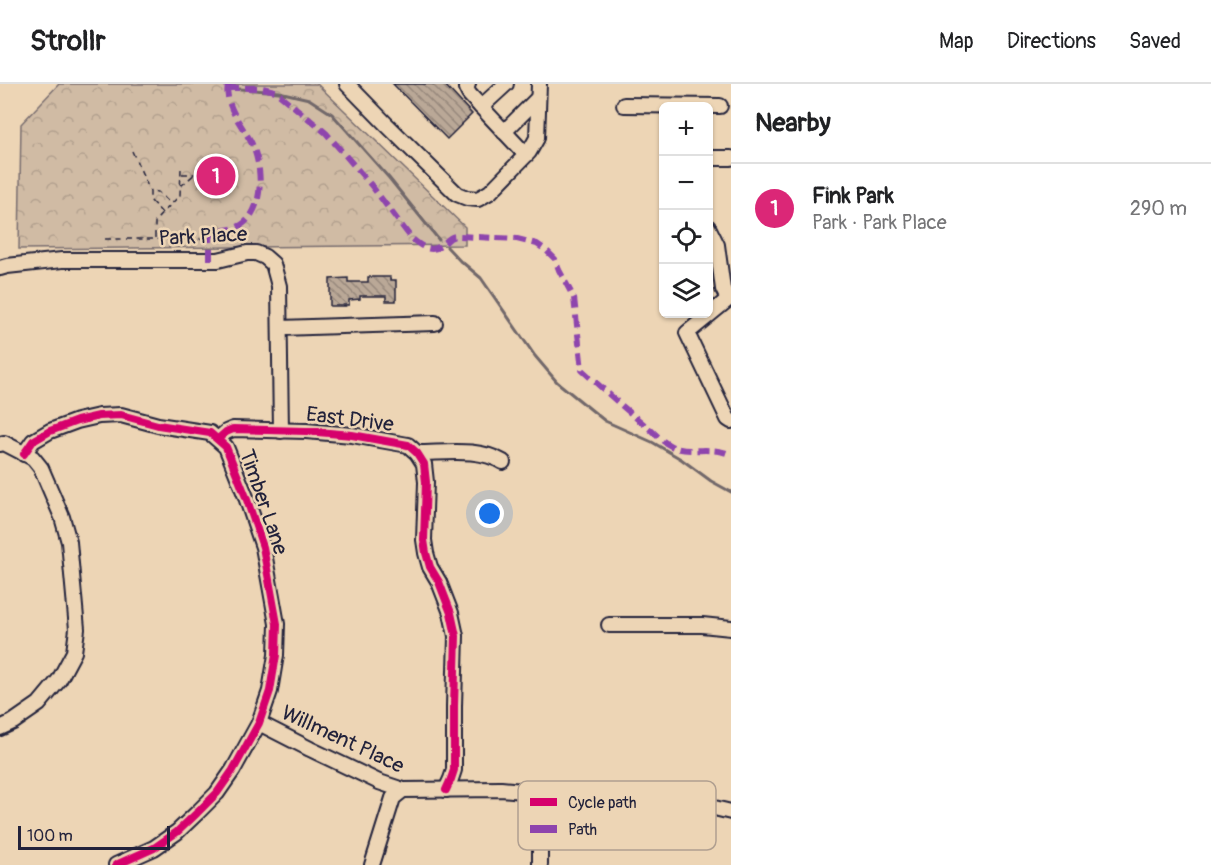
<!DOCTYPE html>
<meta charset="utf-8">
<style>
body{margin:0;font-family:Pangolin,sans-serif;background:#f6f6f6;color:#202124}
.controls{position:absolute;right:18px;top:18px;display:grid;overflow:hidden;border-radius:9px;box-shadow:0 2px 4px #0004}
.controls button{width:54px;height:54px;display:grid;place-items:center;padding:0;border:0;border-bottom:2px solid #e0e0e0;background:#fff;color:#202124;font:30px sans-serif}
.scale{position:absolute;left:18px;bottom:15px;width:152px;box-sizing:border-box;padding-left:6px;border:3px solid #22223b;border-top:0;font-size:16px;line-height:21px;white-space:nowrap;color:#22223b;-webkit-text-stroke:4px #edd5b5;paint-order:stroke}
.you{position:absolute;left:490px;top:430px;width:21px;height:21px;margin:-15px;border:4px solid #fff;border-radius:50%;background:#1a73e8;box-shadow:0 0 0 9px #1a73e833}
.badge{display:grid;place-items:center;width:39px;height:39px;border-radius:50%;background:#db2777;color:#fff;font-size:20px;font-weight:700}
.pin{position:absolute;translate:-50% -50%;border:3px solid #fff;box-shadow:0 2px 6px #0006}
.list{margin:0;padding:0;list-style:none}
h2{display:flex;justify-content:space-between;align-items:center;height:78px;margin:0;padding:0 24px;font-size:26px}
h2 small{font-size:20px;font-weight:400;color:#757577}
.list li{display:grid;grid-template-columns:39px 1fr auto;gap:18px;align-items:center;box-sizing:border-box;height:90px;padding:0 24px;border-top:2px solid #e0e0e0}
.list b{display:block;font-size:22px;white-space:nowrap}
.list p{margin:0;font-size:20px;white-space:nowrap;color:#757577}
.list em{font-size:20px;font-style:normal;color:#757577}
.icon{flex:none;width:33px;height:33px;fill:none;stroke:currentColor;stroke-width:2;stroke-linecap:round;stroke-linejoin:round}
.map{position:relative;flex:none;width:731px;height:781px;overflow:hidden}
header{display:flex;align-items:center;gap:36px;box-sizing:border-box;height:84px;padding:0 30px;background:#fff;border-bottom:2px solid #e0e0e0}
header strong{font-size:28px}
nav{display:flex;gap:33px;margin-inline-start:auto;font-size:21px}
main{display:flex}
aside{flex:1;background:#fff}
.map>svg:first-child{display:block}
.park{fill:url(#park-crowns);stroke:#796e70;stroke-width:1.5}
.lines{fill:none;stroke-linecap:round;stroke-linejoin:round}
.stream{stroke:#71676a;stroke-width:3}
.building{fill:url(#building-back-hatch);stroke:#22223b;stroke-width:1.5}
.minor-casing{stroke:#22223b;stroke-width:18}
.path{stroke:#22223b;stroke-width:1.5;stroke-dasharray:6 4.5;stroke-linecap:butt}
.minor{stroke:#edd5b5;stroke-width:14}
.quiet{stroke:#8e44ad;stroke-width:6;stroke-dasharray:12 6;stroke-linecap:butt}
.cycleway-casing{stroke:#edd5b5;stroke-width:11}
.cycleway{stroke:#d6006c;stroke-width:8}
.labels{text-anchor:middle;stroke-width:5;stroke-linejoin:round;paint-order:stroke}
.street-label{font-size:21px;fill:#22223b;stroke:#edd5b5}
.key{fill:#edd5b5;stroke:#b09f90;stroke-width:1.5}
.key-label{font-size:16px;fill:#22223b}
</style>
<header>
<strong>Strollr</strong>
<nav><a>Map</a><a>Directions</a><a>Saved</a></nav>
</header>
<main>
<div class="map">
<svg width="731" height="781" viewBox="0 0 731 781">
<defs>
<pattern id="park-crowns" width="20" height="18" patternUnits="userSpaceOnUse" patternTransform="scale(1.5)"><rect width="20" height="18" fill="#d0bba4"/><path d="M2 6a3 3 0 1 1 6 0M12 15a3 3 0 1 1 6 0" fill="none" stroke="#b2a08e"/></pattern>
<pattern id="building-back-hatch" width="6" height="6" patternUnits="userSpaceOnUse" patternTransform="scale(1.5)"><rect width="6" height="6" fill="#baa897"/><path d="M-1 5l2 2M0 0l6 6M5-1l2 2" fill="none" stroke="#97887c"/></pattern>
</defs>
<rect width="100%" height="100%" fill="#edd5b5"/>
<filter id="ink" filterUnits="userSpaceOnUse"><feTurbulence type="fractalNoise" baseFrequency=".0167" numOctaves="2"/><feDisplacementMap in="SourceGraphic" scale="12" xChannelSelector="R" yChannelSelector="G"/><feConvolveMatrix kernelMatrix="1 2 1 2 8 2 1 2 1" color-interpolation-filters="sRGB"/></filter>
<g filter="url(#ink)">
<!-- park -->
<polygon class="park" points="59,0 317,0 465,143 465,161 19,165 21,40"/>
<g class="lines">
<!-- stream -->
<g class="stream">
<polyline points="240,5 279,8 309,15 332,30 389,94 439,156"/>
<polyline points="447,163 461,178 462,178 481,194 535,272 557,298 605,337 652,358 681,375 711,397 731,408"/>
</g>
</g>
<!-- building -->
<g class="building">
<polygon points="393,0 444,0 472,30 447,55"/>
<polygon points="368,193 390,193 390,196 396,196 396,217 386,217 386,212 360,212 360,215 349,216 349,221 344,221 345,222 330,222 330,195 348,194 348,198 368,198"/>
</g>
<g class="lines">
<defs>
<g id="minor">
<polyline points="347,0 386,40 457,110 467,114 478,115 490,108 529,68 537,54 539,0"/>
<polyline points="468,0 466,4 469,10 526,71"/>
<polyline points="624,21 720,22"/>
<polyline points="481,23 506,0"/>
<polyline points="504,48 538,14"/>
<polyline points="708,74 731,74"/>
<polyline points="708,143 717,161 723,205 728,215"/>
<polyline points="0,184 7,182 62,176 218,176 247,169 256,169 265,173 273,180 279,202 281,347"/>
<polyline points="731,213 687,249 728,335 731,337"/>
<polyline points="280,244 435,239"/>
<polyline points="218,355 226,348 233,345 306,347 352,351 408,361 417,369 424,380 426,398 424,456 426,469 430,483 439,498 451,529 456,552 454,622 454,686 451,695 446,706"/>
<polyline points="0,360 4,359 33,374 41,384 62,433 69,458 77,545 74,568 59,596 39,620 13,638 0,644"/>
<path d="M 417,369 C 445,369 479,363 503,378"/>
<polyline points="24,370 33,357 50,347 77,337 99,332 121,331 158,341 210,349 226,363 246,413 263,463 277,540 276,571 270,607 259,639 233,686 217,709 197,729 177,748 154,764 116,781"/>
<polyline points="609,541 702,541 731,544"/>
<polyline points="259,639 310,665 379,698 403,706 501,705 523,707 543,713 593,718 669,719 706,722 731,728"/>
<polyline points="372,781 393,714 403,706"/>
<polyline points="540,781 540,741 543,713"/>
</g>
</defs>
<!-- minor casing -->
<use href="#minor" class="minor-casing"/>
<!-- path -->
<g class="path">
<polyline points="132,67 150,107"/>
<polyline points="182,90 195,90"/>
<polyline points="181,102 197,88"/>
<polyline points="162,129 150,116 150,107 158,108 171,120"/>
<polyline points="155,154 155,137 180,111 181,85"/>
<polyline points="105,155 210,155"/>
</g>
<!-- minor -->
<use href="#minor" class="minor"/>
<!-- quiet -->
<g class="quiet">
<path d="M 227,4 L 262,4 L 275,7 L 326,49 L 371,101 L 412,155 C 421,162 430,169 441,162 C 448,157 448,152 458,152 L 517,155 L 537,160 L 547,167 L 555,175 L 559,186 L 574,214 L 582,286 C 603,305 624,324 646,342 C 654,348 662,358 671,362 C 690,371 712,361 731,371"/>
<path d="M 210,176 L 210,154 L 213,148 C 223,146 236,146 244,139 C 266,121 262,78 250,56 C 240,39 224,20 228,0"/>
</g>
<defs>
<g id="cycleway">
<polyline points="218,355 226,348 233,345 306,347 352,351 408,361 417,369 424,380 426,398 424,456 426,469 430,483 439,498 451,529 456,552 454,622 454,686 451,695 446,706"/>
<polyline points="24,370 33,357 50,347 77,337 99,332 121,331 158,341 210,349 226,363 246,413 263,463 277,540 276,571 270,607 259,639 233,686 217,709 197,729 177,748 154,764 116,781"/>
</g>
</defs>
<!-- cycleway casing -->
<use href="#cycleway" class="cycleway-casing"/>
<!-- cycleway -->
<use href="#cycleway" class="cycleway"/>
</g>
</g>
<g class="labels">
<!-- street labels -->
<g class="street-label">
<text transform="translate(203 152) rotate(-3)" y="7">Park Place</text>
<text transform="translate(350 335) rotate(7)" y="7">East Drive</text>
<text transform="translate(264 418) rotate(71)" y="7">Timber Lane</text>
<text transform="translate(343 655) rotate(25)" y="7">Willment Place</text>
</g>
</g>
<!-- legend -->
<rect x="518" y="697" width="198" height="69" rx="9" class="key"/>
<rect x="530" y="714" width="27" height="8" fill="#d6006c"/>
<rect x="530" y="741" width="27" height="8" fill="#8e44ad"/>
<g class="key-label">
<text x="568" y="724">Cycle path</text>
<text x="568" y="751">Path</text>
</g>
</svg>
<div class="controls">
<button>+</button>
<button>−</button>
<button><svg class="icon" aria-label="locate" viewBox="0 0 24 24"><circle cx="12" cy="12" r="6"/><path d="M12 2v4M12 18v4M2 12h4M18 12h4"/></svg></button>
<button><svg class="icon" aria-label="layers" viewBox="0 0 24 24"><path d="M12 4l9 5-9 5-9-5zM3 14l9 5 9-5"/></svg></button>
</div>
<div class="scale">100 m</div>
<div class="you"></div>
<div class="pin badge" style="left:216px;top:92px">1</div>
</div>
<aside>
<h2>Nearby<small></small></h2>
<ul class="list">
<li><span class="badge">1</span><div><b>Fink Park</b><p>Park · Park Place</p></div><em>290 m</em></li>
</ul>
</aside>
</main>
